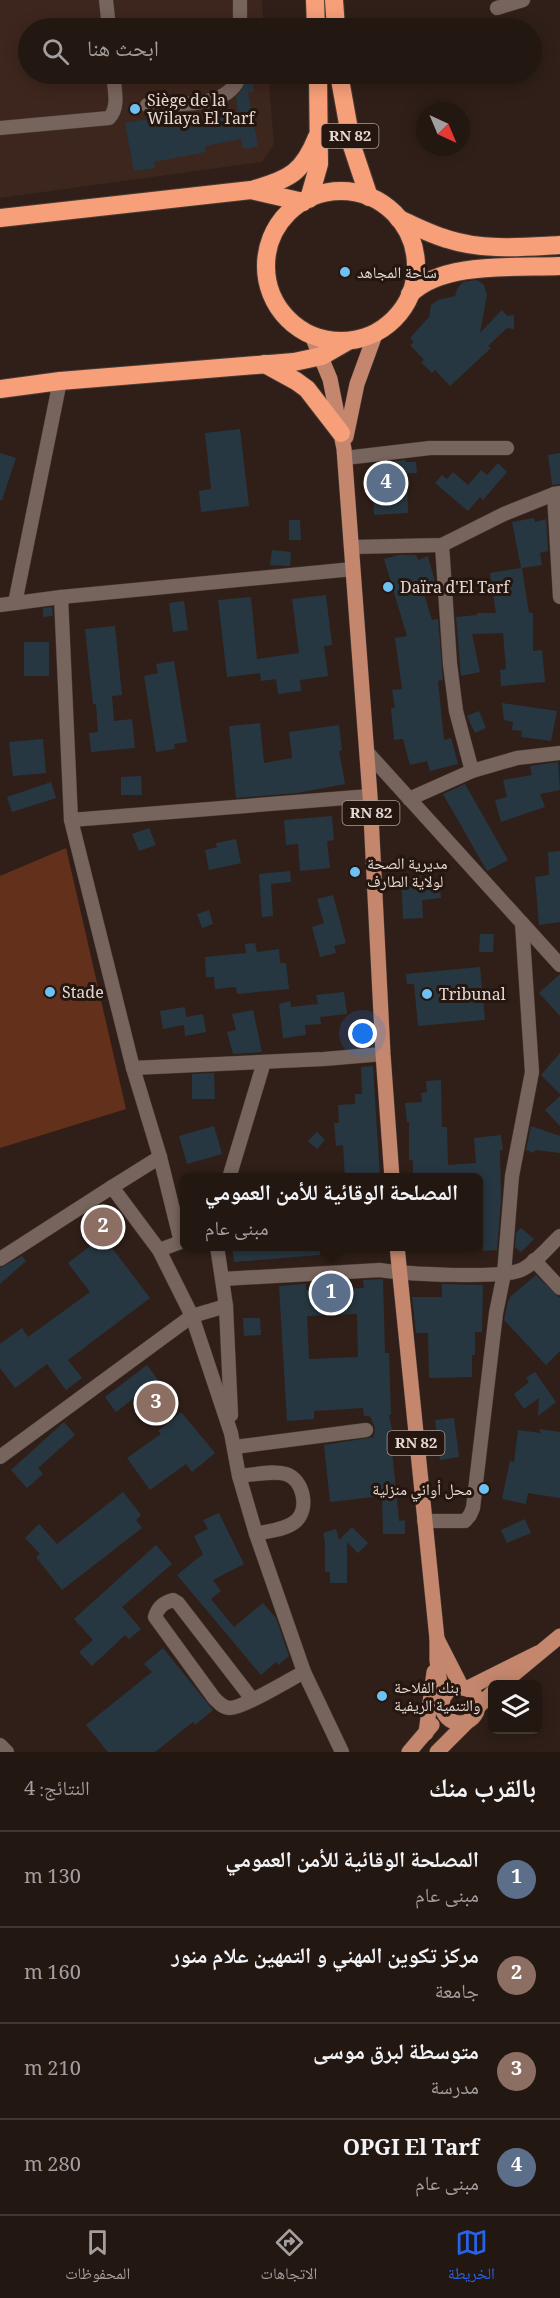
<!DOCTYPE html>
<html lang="ar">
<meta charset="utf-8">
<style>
body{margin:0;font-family:Georgia,"Noto Naskh Arabic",serif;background:#2f2420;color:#f1f3f6;direction:rtl}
.controls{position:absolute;right:18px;bottom:18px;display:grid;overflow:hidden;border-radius:9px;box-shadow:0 3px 15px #0003}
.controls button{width:54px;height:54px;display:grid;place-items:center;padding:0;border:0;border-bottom:2px solid #403632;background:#231712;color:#f1f3f6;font:30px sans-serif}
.compass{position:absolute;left:416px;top:102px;width:54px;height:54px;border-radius:50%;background:#231712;box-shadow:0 3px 15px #0003;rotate:136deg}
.you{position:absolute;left:363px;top:1034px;width:21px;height:21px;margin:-15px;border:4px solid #fff;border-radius:50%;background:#1a73e8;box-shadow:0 0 0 9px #1a73e833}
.badge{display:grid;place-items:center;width:39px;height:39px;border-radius:50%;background:#2563eb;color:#fff;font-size:20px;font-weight:700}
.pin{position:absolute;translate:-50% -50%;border:3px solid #fff;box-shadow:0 2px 6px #0006}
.popup{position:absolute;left:180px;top:1173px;width:303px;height:78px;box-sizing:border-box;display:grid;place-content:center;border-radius:9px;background:#231712;filter:drop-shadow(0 2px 4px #0005);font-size:20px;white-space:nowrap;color:#a39f9f}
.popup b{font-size:22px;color:#f1f3f6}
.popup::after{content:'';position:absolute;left:50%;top:100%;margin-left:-12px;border:12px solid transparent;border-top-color:#231712}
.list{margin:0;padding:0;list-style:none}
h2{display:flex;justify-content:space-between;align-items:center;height:78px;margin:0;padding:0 24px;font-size:26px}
h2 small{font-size:20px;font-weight:400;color:#a39f9f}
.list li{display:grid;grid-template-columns:39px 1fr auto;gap:18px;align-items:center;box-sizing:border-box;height:96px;padding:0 24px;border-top:2px solid #403632}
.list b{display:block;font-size:22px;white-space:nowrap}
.list p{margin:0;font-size:20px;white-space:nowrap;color:#a39f9f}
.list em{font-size:20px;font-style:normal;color:#a39f9f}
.icon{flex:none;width:33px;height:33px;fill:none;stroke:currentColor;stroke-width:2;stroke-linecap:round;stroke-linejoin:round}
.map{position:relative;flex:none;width:560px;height:1752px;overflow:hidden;direction:ltr}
.search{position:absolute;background:#231712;box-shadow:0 3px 15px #0003;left:18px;right:18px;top:18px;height:66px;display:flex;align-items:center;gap:15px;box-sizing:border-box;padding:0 21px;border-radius:33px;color:#a39f9f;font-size:22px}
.sheet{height:462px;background:#231712}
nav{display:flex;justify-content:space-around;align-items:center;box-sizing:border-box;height:84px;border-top:2px solid #403632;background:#231712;font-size:16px;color:#a39f9f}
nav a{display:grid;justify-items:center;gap:3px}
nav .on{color:#2563eb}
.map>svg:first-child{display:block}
.built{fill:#3d261d}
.green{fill:#63311b}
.building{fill:#273741;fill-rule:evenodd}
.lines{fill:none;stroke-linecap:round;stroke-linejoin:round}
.minor-casing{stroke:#483b36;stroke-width:15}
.major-casing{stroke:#483b36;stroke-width:16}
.highway-casing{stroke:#483b36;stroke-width:20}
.minor{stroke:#77645c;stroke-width:14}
.major{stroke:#c4876d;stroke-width:15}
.highway{stroke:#f79f79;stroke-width:18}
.poi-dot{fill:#6dc2f3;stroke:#25160f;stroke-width:2}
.labels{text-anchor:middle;stroke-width:6;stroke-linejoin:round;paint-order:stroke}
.shield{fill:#25160f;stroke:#ab9e99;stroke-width:1.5}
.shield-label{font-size:15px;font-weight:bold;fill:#e4d9d4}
.poi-label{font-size:16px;fill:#e4d9d4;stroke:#25160f;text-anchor:start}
</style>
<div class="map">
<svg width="560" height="1752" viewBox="0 0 560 1752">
<rect width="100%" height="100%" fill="#2f1f18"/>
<!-- built -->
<polygon class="built" points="0,0 262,0 264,28 28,28 28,74 268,74 274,144 262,162 0,198"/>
<!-- green -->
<polygon class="green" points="66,848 126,1109 0,1148 0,876"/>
<!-- building -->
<g class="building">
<polygon points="252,81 254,91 248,92 258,146 243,149 241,139 205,146 206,152 154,162 155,168 134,171 125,123 183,113 186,127 216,121 216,115 238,111 236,97 246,82"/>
<polygon points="477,280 484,285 487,295 480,333 502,310 507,316 514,315 514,329 507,328 488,346 491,348 450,386 435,370 432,373 421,362 424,360 410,345 414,342 410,338 429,317 431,305 438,300 455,296 457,289 463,282"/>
<polygon points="240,429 249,506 201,512 199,491 211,489 205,433"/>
<polygon points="0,453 16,458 2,500 0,500"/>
<polygon points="560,453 560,484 552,485 548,455"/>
<polygon points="405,460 406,462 416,462 417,473 407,473 408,513 374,515 372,464"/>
<polygon points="498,463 507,472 483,500 480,497 468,511 435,483 442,475 447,479 453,472 468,485 481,470 487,475"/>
<polygon points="534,518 535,522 546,519 548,551 540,553 542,565 522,568 529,613 533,613 533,651 542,650 545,682 501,686 500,670 506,669 503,633 472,634 480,672 461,676 456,617 477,615 477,613 496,613 490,573 521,568 512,522"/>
<polygon points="289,520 300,520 301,540 289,540"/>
<polygon points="272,550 291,552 290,566 270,565"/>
<polygon points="398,555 416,555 418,560 428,556 435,582 436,587 423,591 432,620 438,619 443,680 438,681 444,740 451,738 458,764 430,771 427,761 410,765 403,739 394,740 391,708 395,708 392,690 402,689 395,638 407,636 384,559"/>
<polygon points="326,595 332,645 324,646 328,676 300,680 301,691 278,694 276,679 261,681 260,673 227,677 218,600 251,597 257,659 299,653 292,599"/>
<polygon points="184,601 188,630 173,632 169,603"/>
<polygon points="52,607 53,616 43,617 43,608"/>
<polygon points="115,626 122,695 112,696 114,721 132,719 135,748 91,752 89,733 98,732 96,704 93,704 85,629"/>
<rect x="24" y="642" width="25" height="34"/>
<polygon points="174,661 187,742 174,744 175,749 156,752 144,676 158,673 156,664"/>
<polygon points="502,703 557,711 551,741 521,737 522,731 512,730 513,722 504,720"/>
<polygon points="479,711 486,728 475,733 467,716"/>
<polygon points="260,723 264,763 292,758 289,732 339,725 342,750 339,751 345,784 297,793 236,798 229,726"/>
<polygon points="43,739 46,773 13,776 9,742"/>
<polygon points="558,762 560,790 540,794 545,807 501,822 495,800 507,797 503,780 532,775 530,766"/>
<polygon points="141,776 142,795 121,795 121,777"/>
<polygon points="51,782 56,798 12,812 7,797"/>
<polygon points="465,784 508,860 487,871 443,794"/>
<polygon points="332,816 334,840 327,841 330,868 300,871 298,844 286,845 284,820"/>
<polygon points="149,828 156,845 139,851 132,834"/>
<polygon points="236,839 241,863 209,870 205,850 217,847 216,843"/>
<polygon points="560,851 560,922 539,925 535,877 549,875 548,852"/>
<polygon points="290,871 291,882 271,884 273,916 262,917 259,874"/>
<polygon points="421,876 422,890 440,888 441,898 422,900 423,918 403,919 401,877"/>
<polygon points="333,895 346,943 334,946 336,953 320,957 312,927 324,923 317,899"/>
<polygon points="209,910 213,924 202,928 197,914"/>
<polygon points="480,934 494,934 493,952 479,952"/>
<polygon points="255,943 257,952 279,949 280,963 286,963 289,989 237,994 236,987 215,989 214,977 206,977 205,957 246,953 245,944"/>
<polygon points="480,967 485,1020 418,1026 414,984 407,984 406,974"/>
<polygon points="560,974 560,1016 539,993"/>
<polygon points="344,992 347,1014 320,1017 321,1024 305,1025 306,1035 283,1038 279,1004 290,1001 291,1007 318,1004 316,995"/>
<polygon points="185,1007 186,1017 203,1014 206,1032 185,1036 184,1025 163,1029 160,1011"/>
<polygon points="253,1010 262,1052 233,1054 227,1032 236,1030 232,1014"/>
<polygon points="560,1053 560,1094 541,1075"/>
<polygon points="373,1066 380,1178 345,1178 343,1145 336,1146 334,1123 339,1123 338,1105 355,1104 355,1094 362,1094 361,1067"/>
<polygon points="214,1073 215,1099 192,1099 192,1074"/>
<polygon points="441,1080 442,1127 447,1127 448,1165 476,1163 474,1138 501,1135 503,1150 500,1150 501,1200 497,1250 483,1251 482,1212 478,1212 478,1178 413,1178 413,1160 409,1160 409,1122 407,1122 405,1103 422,1102 421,1093 427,1092 426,1081"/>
<polygon points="560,1096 560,1126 545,1110"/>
<polygon points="214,1126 222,1154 187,1164 179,1136"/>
<polygon points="531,1126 560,1136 560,1153 535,1150 534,1153 526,1150"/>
<polygon points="317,1132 325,1140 317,1149 308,1141"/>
<polygon points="521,1228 534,1239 521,1252 515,1247 516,1233"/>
<polygon points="103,1236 150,1298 68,1360 82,1378 66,1390 47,1364 15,1388 0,1368 0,1344 22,1328 28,1337 90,1292 68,1263"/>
<polygon points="232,1246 320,1246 320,1255 234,1262"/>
<polygon points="22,1256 26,1261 0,1284 0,1268"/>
<polygon points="536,1275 560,1298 560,1351 546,1365 504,1320 508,1301 511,1296"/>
<path d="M 383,1279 L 385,1353 L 389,1353 L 391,1415 L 389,1415 L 392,1430 L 390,1430 L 399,1521 L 405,1520 L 405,1534 L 383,1534 L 382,1496 L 330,1502 L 324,1445 L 374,1437 L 375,1428 L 370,1416 L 364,1416 L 363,1408 L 314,1411 L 314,1419 L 287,1421 L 279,1286 L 306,1284 L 306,1290 L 364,1288 L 363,1280 ZM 357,1314 L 358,1357 L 309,1359 L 307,1316 Z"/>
<polygon points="442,1284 483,1285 482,1332 475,1332 475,1355 472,1355 472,1377 429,1378 428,1333 416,1333 412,1297 442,1297"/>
<polygon points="243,1318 260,1318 261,1335 244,1336"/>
<polygon points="147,1365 158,1380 116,1412 105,1397"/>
<polygon points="535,1372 556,1402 538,1416 539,1398 524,1409 514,1394 529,1382 526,1378"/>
<polygon points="181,1412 215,1453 192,1472 186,1464 150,1490 127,1458 161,1434 158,1431"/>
<polygon points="454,1418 459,1457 440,1460 435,1420"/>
<polygon points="64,1422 75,1435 38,1468 43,1474 27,1488 11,1470"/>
<polygon points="539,1429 560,1432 560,1498 528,1493 526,1504 502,1499 510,1461 514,1462 518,1430 541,1433"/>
<polygon points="123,1492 141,1515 136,1520 142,1528 62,1590 36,1557 40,1554 25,1538 39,1524 57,1544"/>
<polygon points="219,1513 244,1564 213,1580 221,1591 211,1599 234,1627 263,1603 276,1618 289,1656 278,1665 276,1662 261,1675 177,1575 203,1554 194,1536 208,1529 203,1520"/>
<polygon points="525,1519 531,1533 507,1543 501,1530"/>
<polygon points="352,1527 368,1543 358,1553 347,1542 347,1583 330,1583 330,1572 325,1572 325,1542 323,1533 336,1529 339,1540"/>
<polygon points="156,1545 172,1564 122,1607 141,1629 129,1639 125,1635 92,1666 79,1652 93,1640 74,1619"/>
<polygon points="163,1648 213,1710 195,1725 193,1722 155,1752 108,1752 86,1725 152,1672 144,1664"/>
</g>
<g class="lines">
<defs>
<g id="minor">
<polyline points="106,0 109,28"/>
<polyline points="240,0 240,28"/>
<polyline points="497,8 523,0"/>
<path d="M 147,105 C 176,103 231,110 240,74"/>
<path d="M 0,128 L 109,118 C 120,107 114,88 113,74"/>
<polyline points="345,458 430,448 507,448"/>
<polyline points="554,494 560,597"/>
<polyline points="442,545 450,664 456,711 472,771"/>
<polyline points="352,547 442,545 504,514 554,494 560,493"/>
<polyline points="61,597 71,820 133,1068 160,1157 181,1242 159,1250"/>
<polyline points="15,603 60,381"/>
<polyline points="0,605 61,597 353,569"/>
<polyline points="367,752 560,965"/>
<polyline points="409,799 472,771 517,758 560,753"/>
<polyline points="71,820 370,796"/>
<polyline points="133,1068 324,1059 383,1054"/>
<polyline points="229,1178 264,1062"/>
<polyline points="112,1187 160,1157"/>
<polyline points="217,1246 226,1306"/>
<polyline points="0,1259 112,1187 159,1250 192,1316 231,1433 239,1476 256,1534 304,1672 342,1752"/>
<polyline points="534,1260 560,1288"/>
<path d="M 223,1279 L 380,1270 C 406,1274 500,1279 521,1270 C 536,1263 548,1247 560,1236"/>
<polyline points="235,1447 366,1430"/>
<polyline points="0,1457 192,1316 226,1306 231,1415"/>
<path d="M 239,1476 C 254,1475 272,1470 286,1474 C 304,1480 309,1509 296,1521 C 286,1530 268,1531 256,1534"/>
<polyline points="424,1521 465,1521 470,1515 473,1508 496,1313 504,1274 512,1176 532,1072 522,923"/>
<path d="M 252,1699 L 178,1603 L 173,1600 C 163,1603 158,1607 155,1617 L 214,1698 C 218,1702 223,1708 230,1708 C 243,1708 289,1680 304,1672"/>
<polyline points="0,1745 7,1752"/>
</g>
<g id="major">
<polyline points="312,336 330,379 344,449 370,796 383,1054 392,1178"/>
<polyline points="346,437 357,384 376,332"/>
<polyline points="397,1246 437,1639 437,1660 442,1701"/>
<polyline points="437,1639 462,1688"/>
<polyline points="502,1684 560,1636"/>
<circle cx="460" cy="1705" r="18"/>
<polyline points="466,1689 538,1653"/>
<polyline points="477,1708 492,1693"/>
<polyline points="426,1733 434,1672"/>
<polyline points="409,1752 432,1725"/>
<polyline points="437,1752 468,1721"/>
</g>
<g id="highway">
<polyline points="315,0 316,28"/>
<polyline points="334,0 336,28"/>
<polyline points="339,74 352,146 369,197"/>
<path d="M 255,189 C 290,179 303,172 317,137"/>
<circle cx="341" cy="266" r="75"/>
<polyline points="309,199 319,164 318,74"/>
<polyline points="0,218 251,190 303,202"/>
<path d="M 399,219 C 415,226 430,234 447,239 C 484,251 522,247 560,245"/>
<path d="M 410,294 C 443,261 515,268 560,266"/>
<polyline points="265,364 296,381 307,389 341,433"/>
<polyline points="0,389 60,381 294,362 322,356 348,341"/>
</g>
</defs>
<!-- minor casing -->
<use href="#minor" class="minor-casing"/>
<!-- major casing -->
<use href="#major" class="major-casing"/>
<!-- highway casing -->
<use href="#highway" class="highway-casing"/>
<!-- minor -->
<use href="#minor" class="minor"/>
<!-- major -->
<use href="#major" class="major"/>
<!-- highway -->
<use href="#highway" class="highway"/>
</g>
<!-- markers -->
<g class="poi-dot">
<circle cx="135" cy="109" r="6"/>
<circle cx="345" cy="272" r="6"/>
<circle cx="388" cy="587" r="6"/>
<circle cx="355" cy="872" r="6"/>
<circle cx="50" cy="992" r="6"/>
<circle cx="427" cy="994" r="6"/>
<circle cx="484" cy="1489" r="6"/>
<circle cx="382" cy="1696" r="6"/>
</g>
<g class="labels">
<!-- shield labels -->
<g class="shield">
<rect x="321.5" y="124" width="57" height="24" rx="4.5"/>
<rect x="342.5" y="801" width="57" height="24" rx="4.5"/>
<rect x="387.5" y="1431" width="57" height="24" rx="4.5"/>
</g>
<g class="shield-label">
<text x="350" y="141">RN 82</text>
<text x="371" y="818">RN 82</text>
<text x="416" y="1448">RN 82</text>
</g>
<!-- poi labels -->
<g class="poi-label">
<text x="147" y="106">Siège de la<tspan x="147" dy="18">Wilaya El Tarf</tspan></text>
<text x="357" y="278">ساحة المجاهد</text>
<text x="400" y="593">Daïra d'El Tarf</text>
<text x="367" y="869">مديرية الصحة<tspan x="367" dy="18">لولاية الطارف</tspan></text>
<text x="62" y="998">Stade</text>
<text x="439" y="1000">Tribunal</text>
<text x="472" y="1495" text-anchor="end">محل أواني منزلية</text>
<text x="394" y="1693">بنك الفلاحة<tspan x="394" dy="18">والتنمية الريفية</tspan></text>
</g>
</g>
</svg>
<div class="controls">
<button><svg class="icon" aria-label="layers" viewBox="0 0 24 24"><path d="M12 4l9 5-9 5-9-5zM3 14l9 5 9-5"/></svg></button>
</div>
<svg class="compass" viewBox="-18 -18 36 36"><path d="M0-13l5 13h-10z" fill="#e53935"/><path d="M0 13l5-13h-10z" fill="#a39f9f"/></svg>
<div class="you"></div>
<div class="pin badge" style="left:331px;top:1293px;background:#5c6f8a">1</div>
<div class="popup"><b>المصلحة الوقائية للأمن العمومي</b>مبنى عام</div>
<div class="pin badge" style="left:103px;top:1227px;background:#8d6e63">2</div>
<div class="pin badge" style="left:156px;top:1403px;background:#8d6e63">3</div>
<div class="pin badge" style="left:386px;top:483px;background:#5c6f8a">4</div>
<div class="search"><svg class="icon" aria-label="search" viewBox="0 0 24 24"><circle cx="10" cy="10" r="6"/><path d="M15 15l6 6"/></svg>ابحث هنا</div>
</div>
<section class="sheet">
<h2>بالقرب منك<small>النتائج: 4</small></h2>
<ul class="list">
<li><span class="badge" style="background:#5c6f8a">1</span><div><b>المصلحة الوقائية للأمن العمومي</b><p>مبنى عام</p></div><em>130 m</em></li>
<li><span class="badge" style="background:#8d6e63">2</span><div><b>مركز تكوين المهني و التمهين علام منور</b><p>جامعة</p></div><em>160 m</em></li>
<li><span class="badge" style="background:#8d6e63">3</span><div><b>متوسطة لبرق موسى</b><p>مدرسة</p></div><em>210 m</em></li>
<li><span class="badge" style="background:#5c6f8a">4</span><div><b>OPGI El Tarf</b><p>مبنى عام</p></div><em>280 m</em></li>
</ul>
</section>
<nav>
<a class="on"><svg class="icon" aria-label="map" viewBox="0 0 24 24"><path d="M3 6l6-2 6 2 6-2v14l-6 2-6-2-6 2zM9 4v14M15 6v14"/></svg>الخريطة</a>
<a><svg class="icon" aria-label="directions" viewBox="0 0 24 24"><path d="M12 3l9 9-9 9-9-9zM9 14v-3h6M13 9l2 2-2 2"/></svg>الاتجاهات</a>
<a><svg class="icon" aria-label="saved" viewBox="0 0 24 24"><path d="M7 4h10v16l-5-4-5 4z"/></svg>المحفوظات</a>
</nav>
